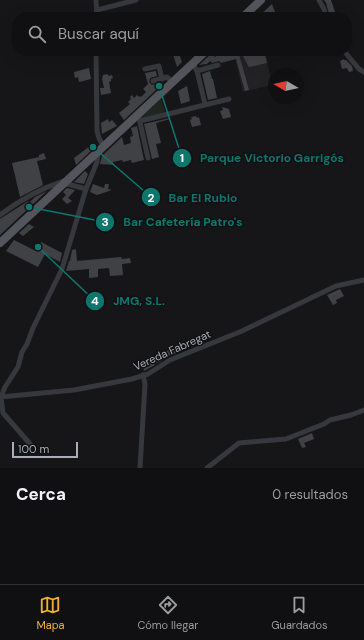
<!DOCTYPE html>
<html lang="es">
<meta charset="utf-8">
<style>
body{margin:0;font-family:"DM Sans",sans-serif;background:#1e1e20;color:#f1f3f6}
.compass{position:absolute;left:268px;top:68px;width:36px;height:36px;border-radius:50%;background:#101012;box-shadow:0 4px 16px #0002;rotate:279deg}
.scale{position:absolute;left:12px;bottom:10px;width:66px;box-sizing:border-box;padding-left:4px;border:2px solid #a8adb8;border-top:0;font-size:11px;line-height:14px;white-space:nowrap;color:#a8adb8;-webkit-text-stroke:3px #111113;paint-order:stroke}
.list{margin:0;padding:0;list-style:none}
h2{display:flex;justify-content:space-between;align-items:center;height:52px;margin:0;padding:0 16px;font-size:17px}
h2 small{font-size:13px;font-weight:400;color:#9c9d9f}
.icon{flex:none;width:22px;height:22px;fill:none;stroke:currentColor;stroke-width:2;stroke-linecap:round;stroke-linejoin:round}
.map{position:relative;flex:none;width:364px;height:468px;overflow:hidden}
.search{position:absolute;background:#101012;box-shadow:0 4px 16px #0002;left:12px;right:12px;top:12px;height:44px;display:flex;align-items:center;gap:10px;box-sizing:border-box;padding:0 14px;border-radius:16px;color:#9c9d9f;font-size:15px}
.sheet{height:116px;background:#101012}
nav{display:flex;justify-content:space-around;align-items:center;box-sizing:border-box;height:56px;border-top:1px solid #303032;background:#101012;font-size:11px;color:#9c9d9f}
nav a{display:grid;justify-items:center;gap:2px}
nav .on{color:#f2b134}
.map>svg:first-child{display:block}
.built{fill:#222225}
.green{fill:#1e261f}
.building{fill:#404145}
.lines{fill:none;stroke-linecap:round;stroke-linejoin:round}
.minor{stroke:#37383d;stroke-width:5}
.primary{stroke:#53555c;stroke-width:8}
.labels{text-anchor:middle;stroke-width:3;stroke-linejoin:round;paint-order:stroke}
.street-label{font-size:11px;fill:#a8adb8;stroke:#111113}
.leader{fill:none;stroke:#0f766e;stroke-width:1.5}
.callout-dot{fill:#0f766e;stroke:#111113;stroke-width:1.5}
.mark-label{font-size:12px;text-anchor:middle;font-weight:bold;fill:#fff}
.callout-label{font-size:12px;text-anchor:middle;font-weight:bold;fill:#0f766e;stroke:#111113;stroke-width:3;stroke-linejoin:round;paint-order:stroke}
</style>
<div class="map">
<svg width="364" height="468" viewBox="0 0 364 468">
<rect width="100%" height="100%" fill="#161618"/>
<!-- built -->
<polygon class="built" points="220,51 265,51 272,85 243,92 235,59 229,61"/>
<!-- green -->
<polygon class="green" points="161,99 165,113 143,119 142,116"/>
<!-- building -->
<g class="building">
<polygon points="324,0 331,0 335,12 333,13 334,17 330,17 326,3"/>
<polygon points="272,4 277,17 258,17"/>
<polygon points="172,51 178,51 182,62 177,67"/>
<polygon points="221,51 238,51 249,90 245,91 236,59 221,63 219,61 212,63 210,61 207,64 199,65 212,53 215,57"/>
<polygon points="240,51 264,51 267,63 249,67"/>
<polygon points="344,59 344,60 346,60 352,66 353,71 349,72 347,68 342,69 340,61"/>
<polygon points="89,68 91,79 79,82 78,77 75,78 74,72"/>
<polygon points="156,71 157,76 150,78 149,82 152,85 155,84 157,89 124,120 119,113 130,104 128,102 131,99 130,97 132,95 134,98 137,95 139,97 140,96 141,97 146,92 143,89 148,84 145,73"/>
<polygon points="210,71 212,79 213,79 217,98 208,100 202,74"/>
<polygon points="108,74 108,76 112,75 113,78 111,79 111,81 109,82 111,93 101,95 100,88 104,88 102,79 103,75"/>
<polygon points="187,86 190,101 181,104 178,91"/>
<polygon points="222,107 229,109 231,117 223,119 220,111 223,110"/>
<polygon points="196,116 197,118 199,117 201,125 192,127 190,120 192,119 191,117"/>
<polygon points="170,118 170,119 156,123 161,143 156,144 159,157 152,159 144,124"/>
<polygon points="108,119 109,122 112,120 117,126 102,134 101,123"/>
<polygon points="137,126 144,160 132,163 131,160 123,162 122,160 113,162 114,165 100,164 102,156 122,137 124,145 131,143 130,137 133,136 131,128"/>
<polygon points="90,146 93,149 76,165 74,158"/>
<polygon points="44,153 46,159 37,161 43,185 20,197 12,163 39,157 39,155"/>
<polygon points="85,171 88,174 84,184 74,182"/>
<polygon points="93,184 104,188 105,184 109,184 108,189 112,190 97,195 90,192"/>
<polygon points="67,188 75,190 68,198 72,201 67,204 62,199 66,195 63,192"/>
<polygon points="47,191 0,235 0,219 25,203 28,201 29,203 35,197"/>
<polygon points="29,224 34,227 23,236 19,233"/>
<polygon points="14,240 36,251 41,242 62,253 60,262 45,254 38,267 6,251"/>
<polygon points="76,249 77,261 121,257 122,259 130,258 131,263 122,264 123,275 110,276 109,268 98,269 98,277 89,278 89,269 66,271 69,261 70,261 72,250"/>
<polygon points="340,289 344,296 336,300 337,303 333,305 327,295"/>
<polygon points="180,346 182,351 168,356 160,362 154,363 155,365 144,371 142,362 159,357 158,353 175,349 175,348"/>
<polygon points="312,433 314,439 304,443 306,447 302,448 298,439"/>
</g>
<g class="lines">
<!-- minor -->
<g class="minor">
<polyline points="96,0 97,17"/>
<polyline points="319,0 324,9 326,17"/>
<polyline points="97,10 136,0"/>
<polyline points="96,51 97,131 99,138 104,147"/>
<polyline points="344,51 359,69 364,72"/>
<polyline points="193,64 197,71 205,104"/>
<polyline points="145,69 159,66 162,79"/>
<polyline points="197,71 218,65"/>
<polyline points="153,81 167,77 172,82"/>
<polyline points="139,118 148,158"/>
<polyline points="140,121 229,99"/>
<polyline points="64,183 86,189"/>
<path d="M 0,215 C 21,199 39,189 64,181"/>
<polyline points="0,397 74,390 132,379 148,374 170,360 242,331 336,286 364,280"/>
<polyline points="31,445 3,413 1,397 5,387 18,367 22,352 27,344 33,328 62,269 86,189 97,162 98,152"/>
<polyline points="140,468 145,384 143,375"/>
<polyline points="207,468 239,443 286,439 324,424 330,420 351,415 364,410"/>
</g>
<!-- primary -->
<g class="primary">
<polyline points="243,17 261,0"/>
<polyline points="0,243 206,51"/>
</g>
</g>
<g class="labels">
<!-- street labels -->
<g class="street-label">
<text transform="translate(172 350) rotate(-24)" y="4">Vereda Fabregat</text>
</g>
</g>
<!-- callouts -->
<path class="leader" d="M159 86L182 158M93 147L151 197M29 207L105 222M38 247L95 301"/>
<g class="callout-dot">
<circle cx="159" cy="86" r="4"/>
<circle cx="93" cy="147" r="4"/>
<circle cx="29" cy="207" r="4"/>
<circle cx="38" cy="247" r="4"/>
<circle cx="182" cy="158" r="10"/>
<circle cx="151" cy="197" r="10"/>
<circle cx="105" cy="222" r="10"/>
<circle cx="95" cy="301" r="10"/>
</g>
<g class="mark-label">
<text x="182" y="162">1</text>
<text x="151" y="202">2</text>
<text x="105" y="226">3</text>
<text x="95" y="305">4</text>
</g>
<g class="callout-label">
<text x="272" y="162">Parque Victorio Garrigós</text>
<text x="203" y="202">Bar El Rubio</text>
<text x="183" y="226">Bar Cafetería Patro's</text>
<text x="139" y="305">JMG, S.L.</text>
</g>
</svg>
<svg class="compass" viewBox="-18 -18 36 36"><path d="M0-13l5 13h-10z" fill="#e53935"/><path d="M0 13l5-13h-10z" fill="#9c9d9f"/></svg>
<div class="scale">100 m</div>
<div class="search"><svg class="icon" aria-label="search" viewBox="0 0 24 24"><circle cx="10" cy="10" r="6"/><path d="M15 15l6 6"/></svg>Buscar aquí</div>
</div>
<section class="sheet">
<h2>Cerca<small>0 resultados</small></h2>
<ul class="list">
</ul>
</section>
<nav>
<a class="on"><svg class="icon" aria-label="map" viewBox="0 0 24 24"><path d="M3 6l6-2 6 2 6-2v14l-6 2-6-2-6 2zM9 4v14M15 6v14"/></svg>Mapa</a>
<a><svg class="icon" aria-label="directions" viewBox="0 0 24 24"><path d="M12 3l9 9-9 9-9-9zM9 14v-3h6M13 9l2 2-2 2"/></svg>Cómo llegar</a>
<a><svg class="icon" aria-label="saved" viewBox="0 0 24 24"><path d="M7 4h10v16l-5-4-5 4z"/></svg>Guardados</a>
</nav>
